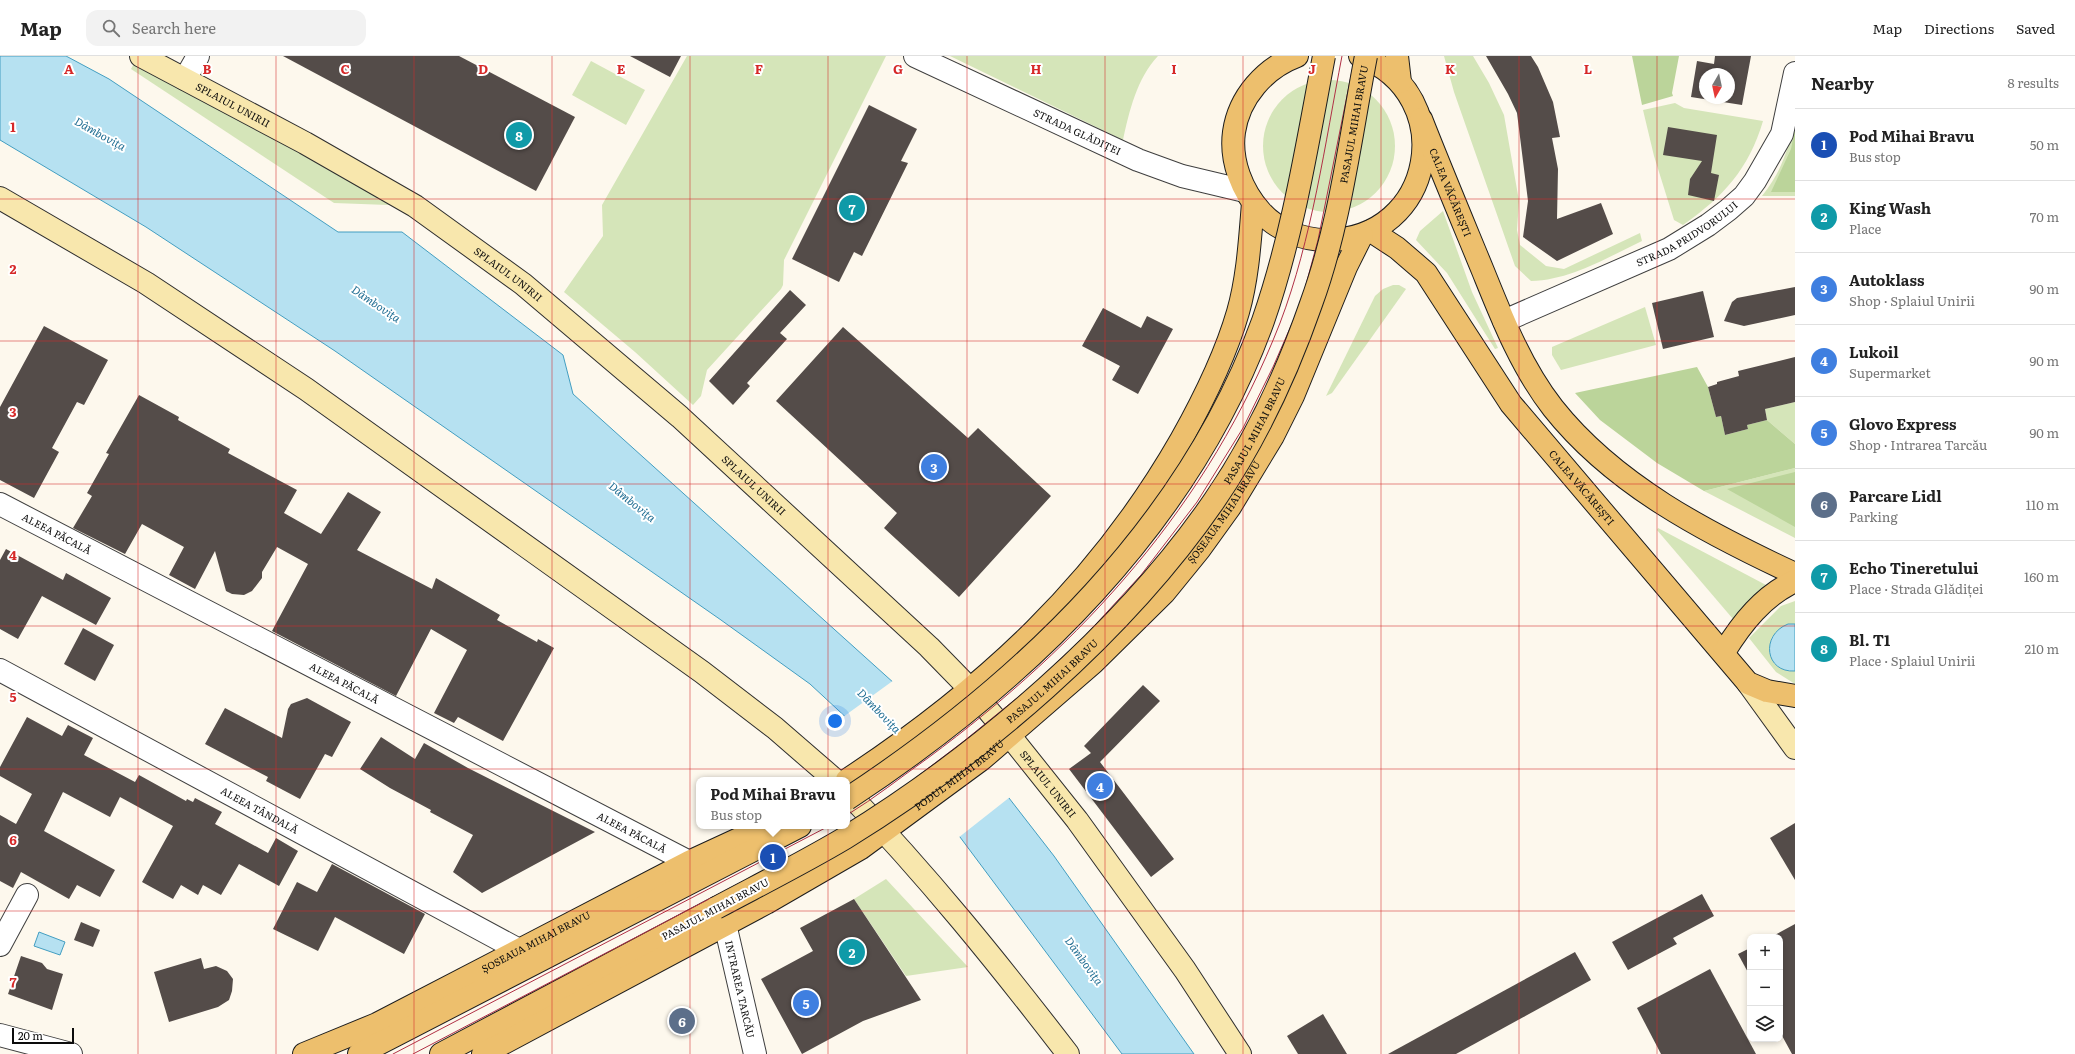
<!DOCTYPE html>
<meta charset="utf-8">
<style>
body{margin:0;font-family:Literata,serif;background:#f2f2f2;color:#222}
.controls{position:absolute;right:12px;bottom:12px;display:grid;overflow:hidden;border-radius:8px;box-shadow:0 2px 6px #0003}
.controls button{width:36px;height:36px;display:grid;place-items:center;padding:0;border:0;border-bottom:1px solid #e0e0e0;background:#fff;color:#222;font:20px sans-serif}
.compass{position:absolute;left:1699px;top:12px;width:36px;height:36px;border-radius:50%;background:#fff;box-shadow:0 2px 6px #0003;rotate:189deg}
.scale{position:absolute;left:12px;bottom:10px;width:62px;box-sizing:border-box;padding-left:4px;border:2px solid #0c0c0c;border-top:0;font-size:11px;line-height:14px;white-space:nowrap;color:#0c0c0c;-webkit-text-stroke:3px #fff;paint-order:stroke}
.you{position:absolute;left:835px;top:665px;width:14px;height:14px;margin:-10px;border:3px solid #fff;border-radius:50%;background:#1a73e8;box-shadow:0 0 0 6px #1a73e833}
.badge{display:grid;place-items:center;width:26px;height:26px;border-radius:50%;background:#0f766e;color:#fff;font-size:13px;font-weight:700}
.pin{position:absolute;translate:-50% -50%;border:2px solid #fff;box-shadow:0 1px 4px #0006}
.popup{position:absolute;left:696px;top:721px;width:154px;height:52px;box-sizing:border-box;display:grid;place-content:center;border-radius:8px;background:#fff;filter:drop-shadow(0 1px 3px #0005);font-size:13px;white-space:nowrap;color:#767676}
.popup b{font-size:15px;color:#222}
.popup::after{content:'';position:absolute;left:50%;top:100%;margin-left:-8px;border:8px solid transparent;border-top-color:#fff}
.list{margin:0;padding:0;list-style:none}
h2{display:flex;justify-content:space-between;align-items:center;height:52px;margin:0;padding:0 16px;font-size:17px}
h2 small{font-size:13px;font-weight:400;color:#767676}
.list li{display:grid;grid-template-columns:26px 1fr auto;gap:12px;align-items:center;box-sizing:border-box;height:72px;padding:0 16px;border-top:1px solid #e0e0e0}
.list b{display:block;font-size:15px;white-space:nowrap}
.list p{margin:0;font-size:13px;white-space:nowrap;color:#767676}
.list em{font-size:13px;font-style:normal;color:#767676}
.icon{flex:none;width:22px;height:22px;fill:none;stroke:currentColor;stroke-width:2;stroke-linecap:round;stroke-linejoin:round}
.map{position:relative;flex:none;width:1795px;height:998px;overflow:hidden}
header{display:flex;align-items:center;gap:24px;box-sizing:border-box;height:56px;padding:0 20px;background:#fff;border-bottom:1px solid #e0e0e0}
header strong{font-size:19px}
nav{display:flex;gap:22px;margin-inline-start:auto;font-size:14px}
.search{width:280px;height:36px;background:#f2f2f2;display:flex;align-items:center;gap:10px;box-sizing:border-box;padding:0 14px;border-radius:12px;color:#767676;font-size:15px}
main{display:flex}
aside{flex:1;background:#fff}
.map>svg:first-child{display:block}
.green{fill:#d5e5b9}
.forest{fill:#bbd49a}
.water{fill:#b6e1f1;stroke:#439ec1}
.pier{fill:#fdf8ed}
.building{fill:#544c49;fill-rule:evenodd}
.lines{fill:none;stroke-linecap:round;stroke-linejoin:round}
.street-casing{stroke:#3f3f3f;stroke-width:24}
.secondary-casing{stroke:#2e2e2e;stroke-width:24}
.primary-casing{stroke:#1d1d1d;stroke-width:24}
.street{stroke:#fff;stroke-width:22}
.secondary{stroke:#f8e7ad;stroke-width:22}
.primary{stroke:#edbf6d;stroke-width:22}
.tram{stroke:#b03045;stroke-width:1}
.primary-bridge-casing{stroke:#1d1d1d;stroke-width:24;stroke-linecap:butt}
.primary-bridge{stroke:#edbf6d;stroke-width:22}
.grid{fill:none;stroke:#d62828;stroke-width:1;stroke-opacity:0.55}
.labels{text-anchor:middle;stroke-width:4;stroke-linejoin:round;paint-order:stroke}
.street-label{font-size:10px;fill:#0c0c0c;stroke:#fff}
.water-label{font-size:11px;font-style:italic;fill:#206e93;stroke:#fff}
.grid-label{font-size:13px;text-anchor:middle;font-weight:bold;fill:#d62828;stroke:#fff;stroke-width:4;stroke-linejoin:round;paint-order:stroke}
</style>
<header>
<strong>Map</strong>
<div class="search"><svg class="icon" aria-label="search" viewBox="0 0 24 24"><circle cx="10" cy="10" r="6"/><path d="M15 15l6 6"/></svg>Search here</div>
<nav><a>Map</a><a>Directions</a><a>Saved</a></nav>
</header>
<main>
<div class="map">
<svg width="1795" height="998" viewBox="0 0 1795 998">
<rect width="100%" height="100%" fill="#fdf8ed"/>
<!-- green -->
<g class="green">
<polygon points="138,0 415,150 334,147 131,13"/>
<polygon points="687,0 886,0 784,204 783,229 781,233 707,314 701,340 693,349 635,296 564,236 603,180 602,149"/>
<path d="M 950,0 L 1158,0 C 1137,22 1129,56 1123,84 Z"/>
<path d="M 1444,0 L 1473,0 L 1489,27 L 1504,59 L 1519,145 L 1517,174 L 1520,189 L 1546,210 L 1564,213 L 1640,177 L 1642,185 C 1606,202 1571,224 1531,225 L 1515,210 L 1454,36 Z"/>
<polygon points="591,5 645,34 626,69 572,39"/>
<circle cx="1329" cy="90" r="66"/>
<path d="M 1675,47 L 1684,52 L 1763,65 C 1749,113 1723,141 1683,169 L 1674,164 L 1654,100 L 1643,54 Z"/>
<path d="M 1795,59 L 1795,140 L 1762,140 C 1783,113 1789,92 1795,59 Z"/>
<polygon points="1443,155 1472,236 1498,292 1495,293 1447,217 1416,184 1420,175"/>
<polygon points="1393,229 1399,229 1406,233 1332,337 1326,340 1375,240 1383,233"/>
<polygon points="1645,251 1656,289 1561,314 1552,299 1552,291"/>
<polygon points="1795,346 1795,388 1767,364 1765,353"/>
<polygon points="1795,412 1795,482 1704,435"/>
<polygon points="1658,472 1766,529 1751,547 1733,563 1657,474"/>
<path d="M 1795,545 L 1795,568 L 1788,568 L 1772,581 C 1766,598 1775,616 1795,615 L 1795,628 L 1776,616 L 1749,582 L 1781,550 Z"/>
<polygon points="886,823 968,911 906,920 854,843"/>
</g>
<!-- forest -->
<g class="forest">
<polygon points="1632,0 1679,0 1672,37 1673,40 1642,49"/>
<polygon points="1795,73 1795,136 1771,136 1791,93"/>
<polygon points="1697,311 1708,331 1716,361 1721,360 1725,379 1748,373 1747,369 1767,364 1795,388 1795,412 1704,435 1657,407 1600,364 1575,337"/>
<polygon points="1795,416 1795,471 1727,433"/>
</g>
<!-- water -->
<g class="water">
<polygon points="0,0 66,0 109,23 338,176 402,176 563,299 573,338 905,637 995,724 1054,800 1194,998 1122,998 951,769 865,679 810,628 721,564 335,295 146,171 0,84"/>
<path d="M 1788,568 L 1795,568 L 1795,615 C 1765,617 1760,579 1788,568 Z"/>
<polygon points="39,876 65,886 60,899 34,890"/>
</g>
<!-- pier -->
<polygon class="pier" points="894,624 996,723 1010,741 958,782 949,770 864,681 843,661"/>
<!-- building -->
<g class="building">
<polygon points="283,0 459,0 575,61 536,135"/>
<polygon points="630,0 681,0 670,21"/>
<polygon points="1486,0 1531,0 1538,11 1553,46 1560,81 1552,82 1558,113 1557,163 1601,147 1613,178 1557,205 1523,181 1528,145 1517,57 1508,38"/>
<path d="M 1715,0 L 1751,0 L 1742,49 L 1691,41 L 1697,5 L 1714,8 ZM 1705,18 L 1729,18 L 1729,42 L 1705,42 Z"/>
<polygon points="869,49 917,73 901,105 908,107 862,200 854,196 839,226 792,203"/>
<polygon points="1668,71 1717,79 1711,117 1719,119 1714,145 1688,139 1690,123 1702,105 1663,99"/>
<polygon points="1795,231 1795,259 1744,270 1724,265 1732,246 1737,242"/>
<polygon points="790,234 806,249 780,277 787,283 747,327 750,330 733,349 709,325"/>
<polygon points="1703,235 1714,281 1663,293 1652,247"/>
<polygon points="1103,252 1141,272 1147,260 1173,273 1138,338 1112,324 1120,310 1082,290"/>
<polygon points="44,270 108,304 84,349 77,346 52,392 59,396 34,442 0,424 0,351"/>
<polygon points="843,271 968,382 978,372 1051,440 959,541 884,472 897,457 776,345"/>
<polygon points="1795,301 1795,346 1765,353 1767,364 1747,369 1748,373 1725,379 1721,360 1716,361 1708,331 1717,328 1717,326 1739,320 1738,315"/>
<polygon points="139,339 179,361 178,364 230,393 228,397 297,434 284,457 321,478 348,436 381,456 357,494 432,533 436,522 500,559 497,564 537,586 538,583 554,592 503,685 458,661 454,667 434,657 467,594 431,573 396,640 272,575 308,508 277,491 262,516 262,522 252,535 244,539 232,538 226,535 215,495 195,533 169,519 184,491 142,468 125,498 73,472 92,440 87,437 109,398 106,397"/>
<polygon points="6,493 63,524 66,517 111,542 96,569 42,540 18,583 0,573 0,504"/>
<polygon points="83,572 114,589 95,625 64,608"/>
<polygon points="1143,629 1160,645 1100,706 1174,803 1151,821 1069,713 1091,697 1084,690"/>
<polygon points="307,642 351,666 332,701 325,698 300,743 266,725 268,721 205,688 225,652 282,682 288,653 291,648"/>
<polygon points="27,661 62,680 68,669 93,682 84,699 135,726 139,719 186,745 187,743 193,746 195,742 222,756 215,768 268,797 276,782 298,795 279,830 239,808 221,839 203,829 198,839 181,829 173,843 142,826 173,770 120,741 110,761 63,736 44,775 115,814 100,841 77,829 69,843 21,816 13,832 0,825 0,759 16,768 32,738 0,720 0,711"/>
<polygon points="381,681 415,703 424,687 468,712 595,776 482,837 453,816 473,779 430,756 431,754 390,732 360,713"/>
<polygon points="1795,767 1795,824 1770,782"/>
<polygon points="332,808 425,858 404,898 335,861 318,895 273,873 297,826 317,836"/>
<polygon points="1702,838 1714,860 1673,882 1677,888 1628,914 1612,886"/>
<polygon points="854,843 921,944 863,965 802,998 761,923 813,895 800,872"/>
<polygon points="81,866 100,874 93,891 74,884"/>
<polygon points="1795,868 1795,998 1792,998 1780,976 1780,881 1771,881"/>
<polygon points="1750,892 1750,920 1738,898"/>
<polygon points="1575,896 1591,924 1456,998 1388,998"/>
<polygon points="21,900 42,907 47,913 63,918 52,954 8,938"/>
<polygon points="201,902 204,913 216,910 227,915 233,923 232,935 229,944 218,951 169,966 154,916"/>
<polygon points="1710,913 1756,998 1661,998 1637,952"/>
<polygon points="1323,958 1347,998 1298,998 1287,980"/>
</g>
<g class="lines">
<defs>
<g id="street">
<path id="s1" d="M 915,0 L 1138,104 L 1182,120 L 1245,135"/>
<polyline points="185,23 198,0"/>
<path id="s2" d="M 1504,265 L 1669,193 L 1708,169 L 1728,154 L 1744,140 L 1755,125 L 1782,78 L 1795,17"/>
<path id="s3" d="M 0,448 L 689,806"/>
<path id="s4" d="M 0,614 L 519,894"/>
<path id="s5" d="M 725,868 L 755,998"/>
<polyline points="0,889 27,839"/>
<polyline points="0,979 71,998"/>
</g>
<g id="secondary">
<path id="s6" d="M 141,0 L 305,87 L 415,150 L 523,228 L 680,361 L 929,591 L 971,634 L 1010,680 L 1077,764 L 1185,914 L 1240,998"/>
<polyline points="0,142 146,227 306,333 702,616 775,672 835,724"/>
<polyline points="1748,627 1795,692"/>
<path d="M 847,736 C 927,819 998,907 1068,998"/>
</g>
<g id="primary">
<path d="M 1297,0 C 1265,12 1239,41 1234,76 C 1230,105 1242,135 1261,156 C 1277,174 1303,184 1326,184 C 1435,185 1461,39 1360,0"/>
<polyline points="1397,0 1400,26"/>
<path id="s7" d="M 1421,63 C 1441,114 1462,164 1483,215 C 1502,262 1521,311 1553,352 C 1614,429 1707,477 1795,518"/>
<path id="s8" d="M 1371,175 L 1397,192 L 1426,217 L 1511,348 L 1748,627 L 1767,635 L 1795,640"/>
<path d="M 1724,596 C 1742,567 1763,540 1795,525"/>
<path d="M 847,724 C 985,633 1098,529 1181,384 C 1204,343 1225,301 1238,256 C 1248,221 1250,183 1253,147"/>
<path id="s9" d="M 304,998 L 377,968 L 689,806 L 767,770"/>
<polyline points="359,998 800,770"/>
<polyline points="441,998 716,852"/>
<path id="s10" d="M 483,998 L 766,847 L 861,792 L 982,703 L 1093,607 L 1164,537 L 1199,494 L 1230,451 L 1273,380 L 1293,340 L 1346,211 L 1362,179"/>
</g>
</defs>
<!-- street casing -->
<use href="#street" class="street-casing"/>
<!-- secondary casing -->
<use href="#secondary" class="secondary-casing"/>
<!-- primary casing -->
<use href="#primary" class="primary-casing"/>
<!-- street -->
<use href="#street" class="street"/>
<!-- secondary -->
<use href="#secondary" class="secondary"/>
<!-- primary -->
<use href="#primary" class="primary"/>
<!-- tram -->
<g class="tram">
<path d="M 847,759 C 875,742 901,721 928,702 C 1083,587 1209,449 1280,267 C 1312,183 1325,88 1342,0"/>
<polyline points="393,998 829,770"/>
<polyline points="413,998 837,776 893,739 964,685 1033,629 1086,579 1141,519 1197,446 1243,372 1273,311 1301,247 1318,184 1355,0"/>
</g>
<defs>
<g id="primary-bridge">
<path d="M 847,743 C 1025,626 1189,469 1263,265 C 1293,179 1307,89 1324,0"/>
<path id="s11" d="M 716,852 C 759,829 803,807 845,782 C 980,699 1124,576 1214,445 C 1255,385 1287,317 1311,248 C 1340,169 1350,83 1366,0"/>
</g>
</defs>
<!-- primary-bridge casing -->
<use href="#primary-bridge" class="primary-bridge-casing"/>
<!-- primary-bridge -->
<use href="#primary-bridge" class="primary-bridge"/>
</g>
<!-- grid -->
<path class="grid" d="M 138,0 L 138,998M 276,0 L 276,998M 414,0 L 414,998M 552,0 L 552,998M 690,0 L 690,998M 828,0 L 828,998M 967,0 L 967,998M 1105,0 L 1105,998M 1243,0 L 1243,998M 1381,0 L 1381,998M 1519,0 L 1519,998M 1657,0 L 1657,998M 0,143 L 1795,143M 0,285 L 1795,285M 0,428 L 1795,428M 0,570 L 1795,570M 0,713 L 1795,713M 0,855 L 1795,855"/>
<g class="labels">
<!-- street labels -->
<g class="street-label">
<text dy="4" stroke="none"><textPath href="#s6" startOffset="104">SPLAIUL UNIRII</textPath></text>
<text dy="4" stroke="none"><textPath href="#s11" startOffset="1055">PASAJUL MIHAI BRAVU</textPath></text>
<text dy="4" stroke="none"><textPath href="#s1" startOffset="179">STRADA GLĂDIȚEI</textPath></text>
<text dy="4" stroke="none"><textPath href="#s7" startOffset="79">CALEA VĂCĂREȘTI</textPath></text>
<text dy="4" stroke="none"><textPath href="#s2" startOffset="203">STRADA PRIDVORULUI</textPath></text>
<text dy="4" stroke="none"><textPath href="#s6" startOffset="428">SPLAIUL UNIRII</textPath></text>
<text dy="4" stroke="none"><textPath href="#s11" startOffset="731">PASAJUL MIHAI BRAVU</textPath></text>
<text dy="4" stroke="none"><textPath href="#s6" startOffset="752">SPLAIUL UNIRII</textPath></text>
<text dy="4" stroke="none"><textPath href="#s8" startOffset="335">CALEA VĂCĂREȘTI</textPath></text>
<text dy="4" stroke="none"><textPath href="#s10" startOffset="928">ȘOSEAUA MIHAI BRAVU</textPath></text>
<text dy="4" stroke="none"><textPath href="#s3" startOffset="64">ALEEA PĂCALĂ</textPath></text>
<text dy="4" stroke="none"><textPath href="#s11" startOffset="407">PASAJUL MIHAI BRAVU</textPath></text>
<text dy="4" stroke="none"><textPath href="#s3" startOffset="388">ALEEA PĂCALĂ</textPath></text>
<text dy="4" stroke="none"><textPath href="#s10" startOffset="553">PODUL MIHAI BRAVU</textPath></text>
<text dy="4" stroke="none"><textPath href="#s6" startOffset="1172">SPLAIUL UNIRII</textPath></text>
<text dy="4" stroke="none"><textPath href="#s4" startOffset="295">ALEEA TÂNDALĂ</textPath></text>
<text dy="4" stroke="none"><textPath href="#s3" startOffset="712">ALEEA PĂCALĂ</textPath></text>
<text transform="translate(715 853) rotate(-28)" y="4">PASAJUL MIHAI BRAVU</text>
<text dy="4" stroke="none"><textPath href="#s9" startOffset="258">ȘOSEAUA MIHAI BRAVU</textPath></text>
<text dy="4" stroke="none"><textPath href="#s5" startOffset="67">INTRAREA TARCĂU</textPath></text>
</g>
<!-- water labels -->
<g class="water-label">
<text transform="translate(100 78) rotate(29)" y="4">Dâmbovița</text>
<text transform="translate(376 248) rotate(34)" y="4">Dâmbovița</text>
<text transform="translate(632 446) rotate(39)" y="4">Dâmbovița</text>
<text transform="translate(879 655) rotate(46)" y="4">Dâmbovița</text>
<text transform="translate(1084 905) rotate(54)" y="4">Dâmbovița</text>
</g>
</g>
<g class="grid-label">
<text x="69" y="18">A</text>
<text x="207" y="18">B</text>
<text x="345" y="18">C</text>
<text x="483" y="18">D</text>
<text x="621" y="18">E</text>
<text x="759" y="18">F</text>
<text x="898" y="18">G</text>
<text x="1036" y="18">H</text>
<text x="1174" y="18">I</text>
<text x="1312" y="18">J</text>
<text x="1450" y="18">K</text>
<text x="1588" y="18">L</text>
<text x="13" y="76">1</text>
<text x="13" y="218">2</text>
<text x="13" y="361">3</text>
<text x="13" y="504">4</text>
<text x="13" y="646">5</text>
<text x="13" y="789">6</text>
<text x="13" y="931">7</text>
</g>
</svg>
<div class="controls">
<button>+</button>
<button>−</button>
<button><svg class="icon" aria-label="layers" viewBox="0 0 24 24"><path d="M12 4l9 5-9 5-9-5zM3 14l9 5 9-5"/></svg></button>
</div>
<svg class="compass" viewBox="-18 -18 36 36"><path d="M0-13l5 13h-10z" fill="#e53935"/><path d="M0 13l5-13h-10z" fill="#767676"/></svg>
<div class="scale">20 m</div>
<div class="you"></div>
<div class="pin badge" style="left:773px;top:801px;background:#1a4fb4">1</div>
<div class="popup"><b>Pod Mihai Bravu</b>Bus stop</div>
<div class="pin badge" style="left:852px;top:896px;background:#0f9aa8">2</div>
<div class="pin badge" style="left:934px;top:411px;background:#3f7fe0">3</div>
<div class="pin badge" style="left:1100px;top:730px;background:#3f7fe0">4</div>
<div class="pin badge" style="left:806px;top:947px;background:#3f7fe0">5</div>
<div class="pin badge" style="left:682px;top:965px;background:#5c6f8a">6</div>
<div class="pin badge" style="left:852px;top:152px;background:#0f9aa8">7</div>
<div class="pin badge" style="left:519px;top:79px;background:#0f9aa8">8</div>
</div>
<aside>
<h2>Nearby<small>8 results</small></h2>
<ul class="list">
<li><span class="badge" style="background:#1a4fb4">1</span><div><b>Pod Mihai Bravu</b><p>Bus stop</p></div><em>50 m</em></li>
<li><span class="badge" style="background:#0f9aa8">2</span><div><b>King Wash</b><p>Place</p></div><em>70 m</em></li>
<li><span class="badge" style="background:#3f7fe0">3</span><div><b>Autoklass</b><p>Shop · Splaiul Unirii</p></div><em>90 m</em></li>
<li><span class="badge" style="background:#3f7fe0">4</span><div><b>Lukoil</b><p>Supermarket</p></div><em>90 m</em></li>
<li><span class="badge" style="background:#3f7fe0">5</span><div><b>Glovo Express</b><p>Shop · Intrarea Tarcău</p></div><em>90 m</em></li>
<li><span class="badge" style="background:#5c6f8a">6</span><div><b>Parcare Lidl</b><p>Parking</p></div><em>110 m</em></li>
<li><span class="badge" style="background:#0f9aa8">7</span><div><b>Echo Tineretului</b><p>Place · Strada Glădiței</p></div><em>160 m</em></li>
<li><span class="badge" style="background:#0f9aa8">8</span><div><b>Bl. T1</b><p>Place · Splaiul Unirii</p></div><em>210 m</em></li>
</ul>
</aside>
</main>
